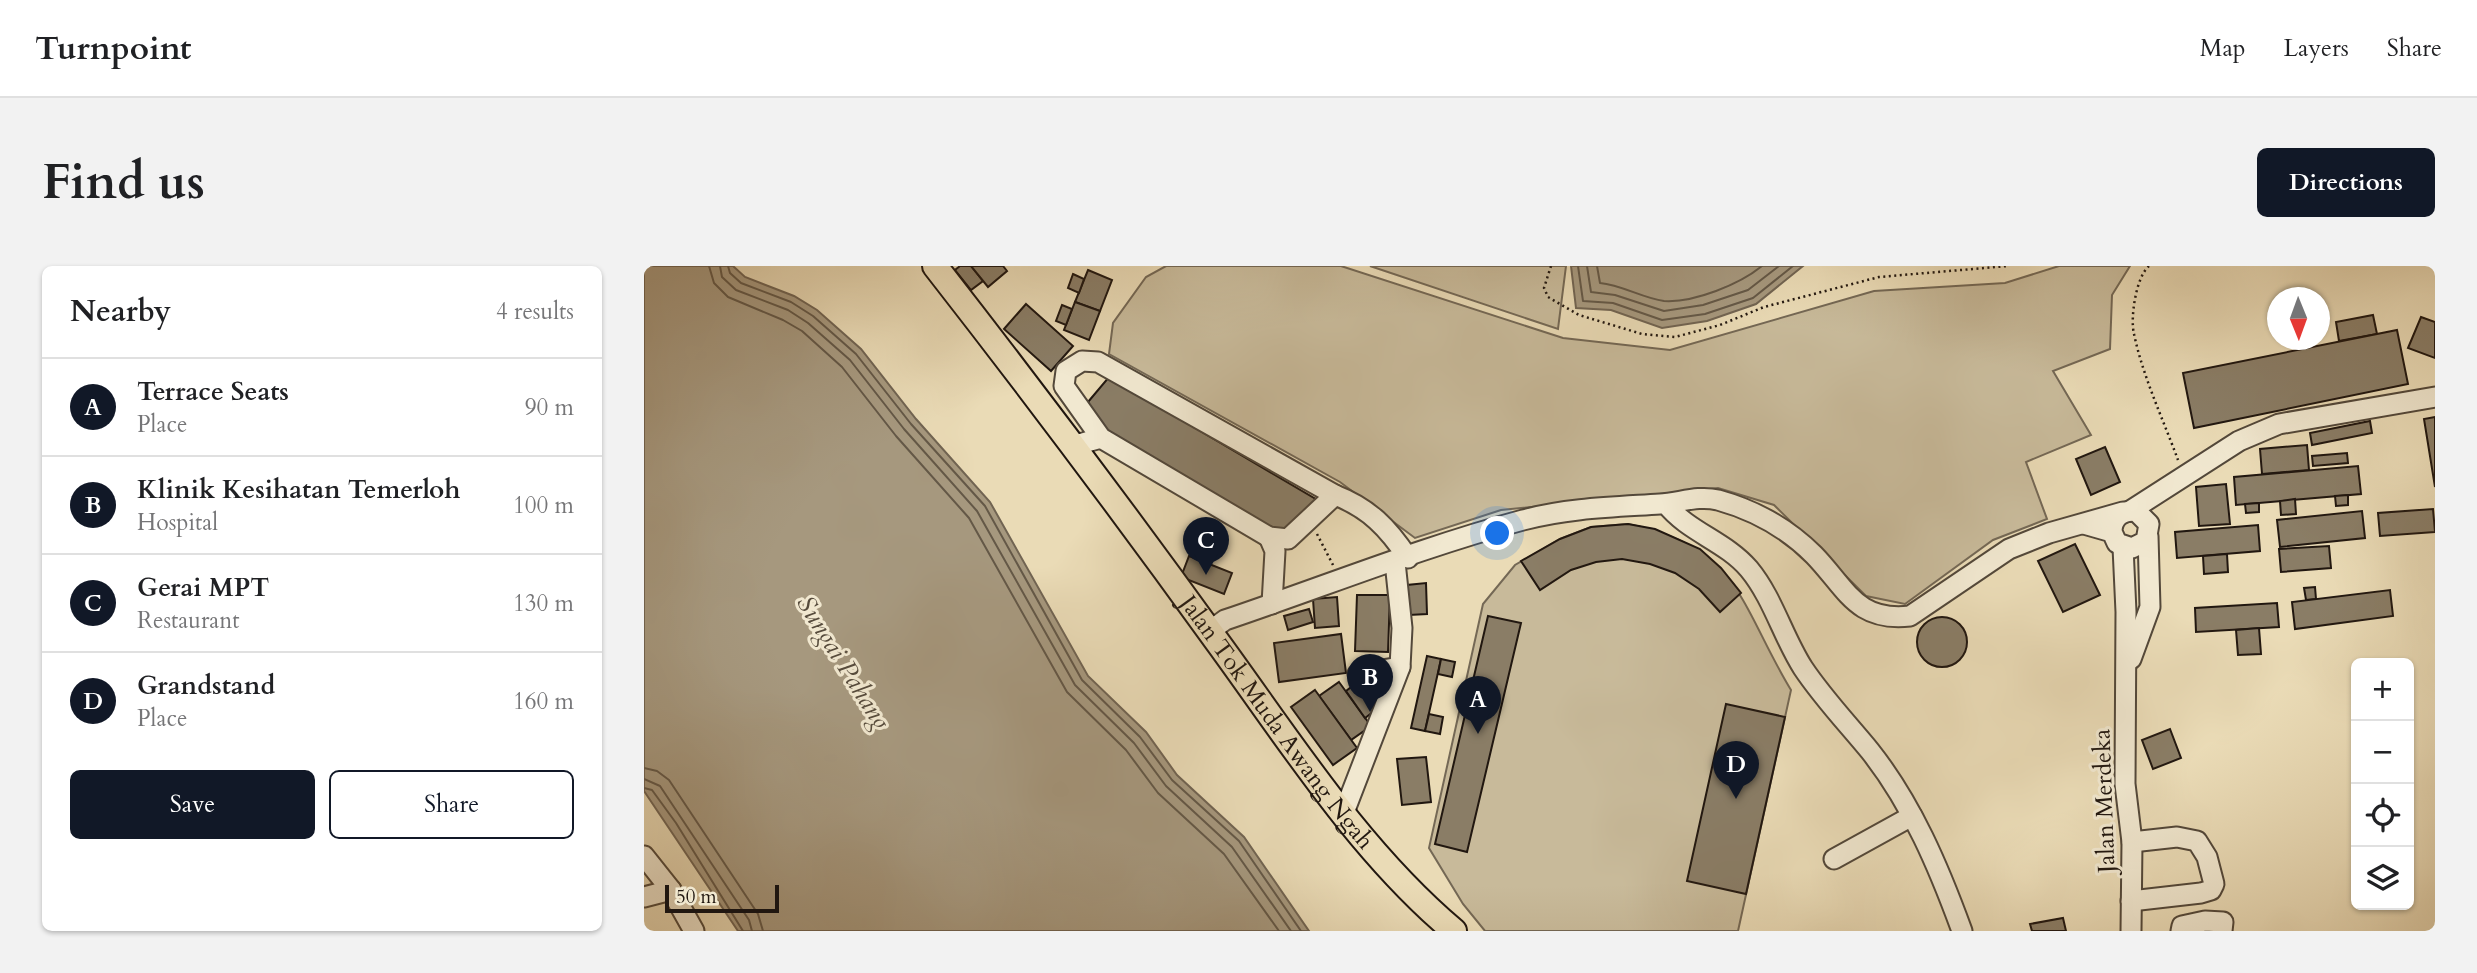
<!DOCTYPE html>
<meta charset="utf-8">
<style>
body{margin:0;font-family:Cardo,serif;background:#f2f2f2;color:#202124}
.controls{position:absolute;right:21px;bottom:21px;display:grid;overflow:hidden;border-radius:10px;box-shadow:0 2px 5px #0004}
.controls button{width:63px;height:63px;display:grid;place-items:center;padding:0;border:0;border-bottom:2px solid #e0e0e0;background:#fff;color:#202124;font:35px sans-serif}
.compass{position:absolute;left:1623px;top:21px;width:63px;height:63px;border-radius:50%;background:#fff;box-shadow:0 2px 5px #0004;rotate:179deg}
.scale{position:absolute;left:21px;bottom:18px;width:114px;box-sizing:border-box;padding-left:7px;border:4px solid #211710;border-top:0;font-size:19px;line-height:24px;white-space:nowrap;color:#211710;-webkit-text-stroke:5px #f1e8d0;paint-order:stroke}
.you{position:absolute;left:854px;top:268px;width:24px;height:24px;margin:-18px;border:5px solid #fff;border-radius:50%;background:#1a73e8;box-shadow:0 0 0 10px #1a73e833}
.badge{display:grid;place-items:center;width:46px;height:46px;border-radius:50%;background:#111827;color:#fff;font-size:23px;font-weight:700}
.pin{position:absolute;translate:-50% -58px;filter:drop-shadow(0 2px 4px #0008)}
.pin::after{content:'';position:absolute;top:37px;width:24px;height:21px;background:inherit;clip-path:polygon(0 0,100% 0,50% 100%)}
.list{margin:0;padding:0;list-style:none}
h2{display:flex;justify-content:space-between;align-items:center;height:91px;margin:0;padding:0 28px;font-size:30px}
h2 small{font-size:23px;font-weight:400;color:#757577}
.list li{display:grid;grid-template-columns:46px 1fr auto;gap:21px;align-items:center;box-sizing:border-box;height:98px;padding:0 28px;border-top:2px solid #e0e0e0}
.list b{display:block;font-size:26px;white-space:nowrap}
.list p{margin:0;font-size:23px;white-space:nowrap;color:#757577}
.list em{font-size:23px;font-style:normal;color:#757577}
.actions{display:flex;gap:14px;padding:21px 28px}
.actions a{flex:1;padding:16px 0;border:2px solid #111827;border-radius:10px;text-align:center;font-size:24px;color:#111827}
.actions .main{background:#111827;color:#fff}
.icon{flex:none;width:38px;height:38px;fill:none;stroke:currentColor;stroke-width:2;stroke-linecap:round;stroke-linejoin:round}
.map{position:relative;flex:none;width:1791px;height:665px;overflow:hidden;border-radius:10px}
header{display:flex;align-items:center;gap:42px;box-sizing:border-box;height:98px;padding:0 35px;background:#fff;border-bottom:2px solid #e0e0e0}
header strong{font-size:33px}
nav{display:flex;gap:38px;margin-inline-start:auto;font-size:24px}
.intro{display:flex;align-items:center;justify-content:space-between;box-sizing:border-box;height:168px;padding:0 42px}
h1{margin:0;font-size:49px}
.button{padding:18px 32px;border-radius:10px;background:#111827;color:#fff;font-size:24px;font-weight:700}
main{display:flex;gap:42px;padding:0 42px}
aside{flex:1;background:#fff;border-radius:10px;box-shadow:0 2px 5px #0004}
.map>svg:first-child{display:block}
.green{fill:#c8ba9a;stroke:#746855;stroke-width:2}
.water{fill:#a6987e;stroke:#716452;stroke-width:2}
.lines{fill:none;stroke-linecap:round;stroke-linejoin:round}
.shore{stroke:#645847;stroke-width:2}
.building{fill:#8a7d66;stroke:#211710;stroke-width:2}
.minor-casing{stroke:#53483a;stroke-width:23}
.major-casing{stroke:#211710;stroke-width:28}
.path{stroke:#211710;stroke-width:2.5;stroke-dasharray:2 3.5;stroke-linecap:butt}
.minor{stroke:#f1e8d0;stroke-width:19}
.major{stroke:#eadbb6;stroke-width:24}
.labels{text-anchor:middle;stroke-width:6;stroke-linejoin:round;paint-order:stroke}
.street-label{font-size:24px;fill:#211710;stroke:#f1e8d0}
.water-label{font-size:26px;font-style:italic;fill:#564b3c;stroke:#f1e8d0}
</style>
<header>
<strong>Turnpoint</strong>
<nav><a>Map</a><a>Layers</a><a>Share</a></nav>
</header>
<div class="intro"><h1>Find us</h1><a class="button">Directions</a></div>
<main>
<aside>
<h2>Nearby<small>4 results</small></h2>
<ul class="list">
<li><span class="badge">A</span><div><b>Terrace Seats</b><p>Place</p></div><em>90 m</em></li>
<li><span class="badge">B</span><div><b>Klinik Kesihatan Temerloh</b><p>Hospital</p></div><em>100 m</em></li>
<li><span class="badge">C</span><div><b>Gerai MPT</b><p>Restaurant</p></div><em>130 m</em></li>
<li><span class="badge">D</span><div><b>Grandstand</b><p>Place</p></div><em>160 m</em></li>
</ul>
<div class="actions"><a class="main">Save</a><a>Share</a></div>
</aside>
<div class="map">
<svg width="1791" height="665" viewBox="0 0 1791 665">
<rect width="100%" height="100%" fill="#eadbb6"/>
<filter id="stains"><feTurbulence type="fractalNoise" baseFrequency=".00286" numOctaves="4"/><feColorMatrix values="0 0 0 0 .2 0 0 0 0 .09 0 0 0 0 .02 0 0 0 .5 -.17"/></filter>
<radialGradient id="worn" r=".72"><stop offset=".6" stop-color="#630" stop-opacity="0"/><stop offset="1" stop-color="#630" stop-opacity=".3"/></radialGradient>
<!-- green -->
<g class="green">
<polygon points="522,0 697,0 919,72 1026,84 1230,25 1361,17 1415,0 1486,0 1468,29 1466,83 1409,105 1447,169 1382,196 1403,253 1349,274 1261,338 1222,330 1130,239 1074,222 857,244 771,272 696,216 465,88 469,57 502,11"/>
<polygon points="726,0 922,0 914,63"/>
<path d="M 984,258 C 1096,280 1096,340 1147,424 L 1094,665 L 841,665 L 819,638 L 785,582 L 839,338 L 871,299 L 916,273 L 947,261 Z"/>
</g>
<!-- water -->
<g class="water">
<polygon points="0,0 89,0 101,11 150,30 173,44 217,83 272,153 346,236 444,410 502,466 533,509 600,571 665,665 94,665 0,525"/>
<polygon points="927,0 1159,0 1112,38 1063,55 1018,62 967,44 932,42"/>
</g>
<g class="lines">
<!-- shore -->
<g class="shore">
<polyline points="65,0 70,17 84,31 139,54 158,65 198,101 252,170 325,252 423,426 482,484 514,527 580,588 635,665"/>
<polyline points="76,0 78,11 92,24 144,44 164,57 206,94 260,163 333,245 431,419 490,477 522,520 588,581 647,665"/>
<polyline points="84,0 86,7 97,17 147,36 169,50 212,88 267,158 341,240 438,414 496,471 528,514 595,575 657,665"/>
<polyline points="934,0 939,35 969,37 1018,54 1061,48 1109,32 1149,0"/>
<polyline points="943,0 947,26 971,29 1020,45 1059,39 1104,24 1135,0"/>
<path d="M 953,0 L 956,17 C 978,19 998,32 1020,35 C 1050,37 1096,18 1118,0"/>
<polyline points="0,502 13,505 25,514 114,648 119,665"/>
<polyline points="0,513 16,520 105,654 108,665"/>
<polyline points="0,522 8,524 32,557 99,665"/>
</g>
</g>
<!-- building -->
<g class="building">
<polygon points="316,0 327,0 339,15 327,24 311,4"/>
<polygon points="327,0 359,0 363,5 344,21"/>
<polygon points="444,4 468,14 456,45 431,36"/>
<polygon points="429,8 440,13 435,27 424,22"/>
<polygon points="431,36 456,45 445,74 420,64"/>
<polygon points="382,38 429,80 407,105 360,63"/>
<polygon points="418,39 428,43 422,59 412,55"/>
<polygon points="1729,49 1733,68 1695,75 1692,56"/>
<polygon points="1777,51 1791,56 1791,92 1764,82"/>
<polygon points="1753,64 1764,118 1550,162 1539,107"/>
<polygon points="465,111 675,235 638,268 459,165 444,136"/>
<polygon points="1791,151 1791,221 1780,153"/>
<polygon points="1726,155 1728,167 1668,179 1666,167"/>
<polygon points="1663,179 1665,204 1618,208 1616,183"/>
<polygon points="1461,181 1476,216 1447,229 1432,193"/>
<polygon points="1703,187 1704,197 1669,200 1668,190"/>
<polygon points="1714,200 1717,228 1592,239 1590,211"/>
<polygon points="1582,218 1586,258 1555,260 1552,221"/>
<polygon points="1704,229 1704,239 1692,240 1691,230"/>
<polygon points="1651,233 1652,248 1637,249 1636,235"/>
<polygon points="1615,237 1615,246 1602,247 1601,238"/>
<polygon points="1789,243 1791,266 1736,270 1734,247"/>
<polygon points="1718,245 1721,272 1636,281 1633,254"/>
<polygon points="984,258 1011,263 1056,283 1077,302 1097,327 1076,346 1055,323 1031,307 1006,298 978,293 952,296 927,304 896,324 877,295 916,273 947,261"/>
<polygon points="1614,259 1616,285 1533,292 1531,266"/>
<polygon points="1431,278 1456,329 1419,346 1394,295"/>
<polygon points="1685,280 1687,302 1637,306 1635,283"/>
<polygon points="1583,288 1584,306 1560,308 1559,290"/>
<polygon points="545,290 588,307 580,328 537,311"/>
<polygon points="782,317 783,348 765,349 763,319"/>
<polygon points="1671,321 1672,333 1662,334 1660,322"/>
<polygon points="1746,324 1749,350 1651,363 1648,336"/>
<polygon points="713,329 746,329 744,386 711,385"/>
<polygon points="693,331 695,360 671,362 669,333"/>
<polygon points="1633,337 1635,361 1552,366 1551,342"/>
<polygon points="665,343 669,356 644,364 640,350"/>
<polygon points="844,350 877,357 823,586 791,578"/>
<circle cx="1298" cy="376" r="25"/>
<polygon points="1615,362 1617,388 1594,389 1592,364"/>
<polygon points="697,368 702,407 635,416 630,377"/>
<polygon points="783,390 797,393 781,465 767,462"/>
<polygon points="797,393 811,396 808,411 794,408"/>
<polygon points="695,416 727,460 707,474 675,430"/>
<polygon points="714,416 733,443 721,452 702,425"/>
<polygon points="671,424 713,482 689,499 647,441"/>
<polygon points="1082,438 1141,451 1102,628 1043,615"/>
<polygon points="785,448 799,451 796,468 781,465"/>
<polygon points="1526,463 1537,492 1509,503 1498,474"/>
<polygon points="782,491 787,536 758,539 753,493"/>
<polygon points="1419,652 1422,665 1388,665 1386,658"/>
</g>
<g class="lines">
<defs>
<g id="minor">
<polyline points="428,180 457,172 625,271 644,273 691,229 454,96 438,95 422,105 420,120 457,172"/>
<path d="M 691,229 C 725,242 744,262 764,292"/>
<path d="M 1022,238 C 1044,266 1081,275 1105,303 C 1129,332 1139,371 1159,402 C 1179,432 1203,457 1226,485 C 1268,538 1295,602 1318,665"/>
<polyline points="1486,245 1595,175 1635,158 1791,131"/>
<path d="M 1440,258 L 1468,266 L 1473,277 L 1488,282 L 1502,275 L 1505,258 L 1492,245 C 1478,244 1468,252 1468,266"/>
<polyline points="625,271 631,285 628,338"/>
<polyline points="1479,281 1482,346 1481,518 1488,576 1487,665"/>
<path d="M 566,365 L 581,354 C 679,321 778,281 879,254 C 923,242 970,241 1016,238 C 1035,237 1054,229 1074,234 C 1110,244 1144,263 1170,289 C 1203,323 1212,356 1266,350 L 1365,283 L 1405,267 L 1479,246"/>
<polyline points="1487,393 1506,341 1504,270"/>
<polyline points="714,408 756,401"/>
<polyline points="699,549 756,401 758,362 751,296"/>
<polyline points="0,590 27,624 50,665"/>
<polyline points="1190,593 1268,550"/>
<polyline points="0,631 27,624"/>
<polyline points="1487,635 1557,627 1567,624 1570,618 1563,591 1553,575 1533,571 1488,576"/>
<polyline points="1537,665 1538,660 1561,655 1579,656 1578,665"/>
</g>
<g id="major">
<path id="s1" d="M 291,0 C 387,123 481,248 572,374 C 646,475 714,584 810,665"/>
</g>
</defs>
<!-- minor casing -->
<use href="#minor" class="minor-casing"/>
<!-- major casing -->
<use href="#major" class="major-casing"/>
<!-- path -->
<g class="path">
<polyline points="907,0 900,22 904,31 935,49 998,68 1031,71 1076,59 1120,41 1235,11 1364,0"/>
<path d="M 1505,0 C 1492,11 1486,52 1490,68 C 1499,111 1519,153 1534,194"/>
<polyline points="673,268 689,299"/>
</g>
<!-- minor -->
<use href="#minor" class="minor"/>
<!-- major -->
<use href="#major" class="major"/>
</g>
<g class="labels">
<!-- street labels -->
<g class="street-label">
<text dy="8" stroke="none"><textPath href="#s1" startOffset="570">Jalan Tok Muda Awang Ngah</textPath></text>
<text transform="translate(1460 535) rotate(-92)" y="8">Jalan Merdeka</text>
</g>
<!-- water labels -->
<g class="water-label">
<text transform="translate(200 396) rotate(58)" y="9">Sungai Pahang</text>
</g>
</g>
<rect width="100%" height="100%" filter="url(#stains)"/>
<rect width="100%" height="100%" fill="url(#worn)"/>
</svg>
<div class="controls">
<button>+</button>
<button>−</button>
<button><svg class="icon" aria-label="locate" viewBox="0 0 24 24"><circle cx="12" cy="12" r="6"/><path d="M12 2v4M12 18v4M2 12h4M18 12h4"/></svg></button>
<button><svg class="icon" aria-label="layers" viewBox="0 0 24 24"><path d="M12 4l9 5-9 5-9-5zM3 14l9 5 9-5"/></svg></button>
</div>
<svg class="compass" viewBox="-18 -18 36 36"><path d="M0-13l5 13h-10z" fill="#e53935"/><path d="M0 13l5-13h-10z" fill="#757577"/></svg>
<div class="scale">50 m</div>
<div class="you"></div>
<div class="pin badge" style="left:834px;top:468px">A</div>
<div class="pin badge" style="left:726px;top:446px">B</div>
<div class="pin badge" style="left:562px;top:309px">C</div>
<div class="pin badge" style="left:1092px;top:533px">D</div>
</div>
</main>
